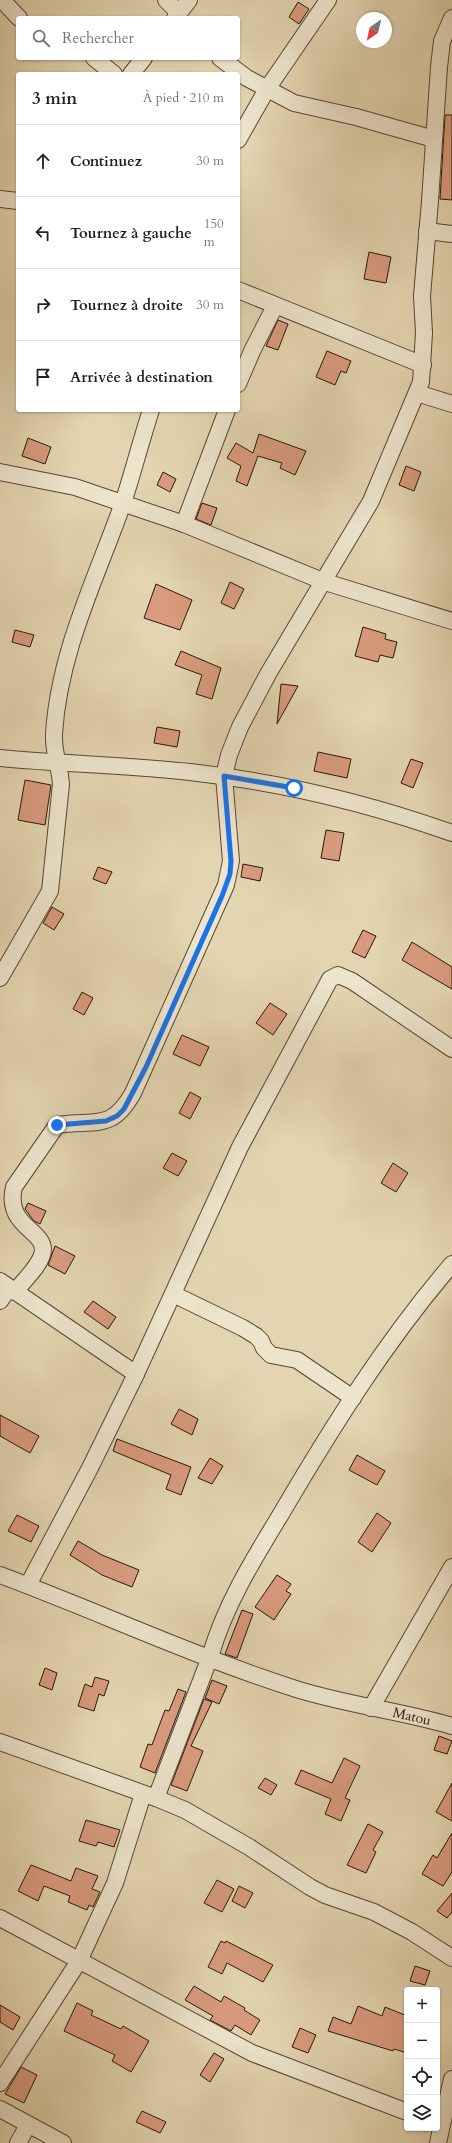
<!DOCTYPE html>
<html lang="fr">
<meta charset="utf-8">
<style>
body{margin:0;font-family:Cardo,serif;background:#f2f2f2;color:#202124}
.controls{position:absolute;right:12px;bottom:12px;display:grid;overflow:hidden;border-radius:4px;box-shadow:0 1px 3px #0004}
.controls button{width:36px;height:36px;display:grid;place-items:center;padding:0;border:0;border-bottom:1px solid #e0e0e0;background:#fff;color:#202124;font:20px sans-serif}
.compass{position:absolute;left:356px;top:12px;width:36px;height:36px;border-radius:50%;background:#fff;box-shadow:0 1px 3px #0004;rotate:214deg}
.stop{position:absolute;width:12px;height:12px;margin:-9px;border:3px solid #1a73e8;border-radius:50%;background:#fff}
.stop.end{background:#1a73e8;border-color:#fff;box-shadow:0 1px 4px #0008}
.list{margin:0;padding:0;list-style:none}
h2{display:flex;justify-content:space-between;align-items:center;height:52px;margin:0;padding:0 16px;font-size:17px}
h2 small{font-size:13px;font-weight:400;color:#757577}
.list li{display:grid;grid-template-columns:26px 1fr auto;gap:12px;align-items:center;box-sizing:border-box;height:72px;padding:0 16px;border-top:1px solid #e0e0e0}
.list b{display:block;font-size:15px;white-space:nowrap}
.list em{font-size:13px;font-style:normal;color:#757577}
.icon{flex:none;width:22px;height:22px;fill:none;stroke:currentColor;stroke-width:2;stroke-linecap:round;stroke-linejoin:round}
.map{position:relative;flex:none;width:452px;height:2143px;overflow:hidden}
.search{position:absolute;background:#fff;box-shadow:0 1px 3px #0004;left:16px;top:16px;width:224px;height:44px;display:flex;align-items:center;gap:10px;box-sizing:border-box;padding:0 14px;border-radius:4px;color:#757577;font-size:15px}
.panel{position:absolute;background:#fff;box-shadow:0 1px 3px #0004;left:16px;top:72px;width:224px;height:340px;border-radius:4px}
.map>svg:first-child{display:block}
.building{fill:#d99b7f;stroke:#2a1609}
.lines{fill:none;stroke-linecap:round;stroke-linejoin:round}
.street-casing{stroke:#584633;stroke-width:18}
.street{stroke:#ede4cc;stroke-width:16}
.route{stroke:#1a73e8;stroke-width:5}
.labels{text-anchor:middle;stroke-width:4;stroke-linejoin:round;paint-order:stroke}
.street-label{font-size:14px;fill:#2a1609;stroke:#ede4cc}
</style>
<div class="map">
<svg width="452" height="2143" viewBox="0 0 452 2143">
<rect width="100%" height="100%" fill="#e3d5b1"/>
<filter id="stains"><feTurbulence type="fractalNoise" baseFrequency=".005" numOctaves="4"/><feColorMatrix values="0 0 0 0 .2 0 0 0 0 .09 0 0 0 0 .02 0 0 0 .5 -.17"/></filter>
<radialGradient id="worn" r=".72"><stop offset=".6" stop-color="#630" stop-opacity="0"/><stop offset="1" stop-color="#630" stop-opacity=".3"/></radialGradient>
<!-- building -->
<g class="building">
<polygon points="298,2 309,9 299,24 289,17"/>
<polygon points="445,115 452,115 452,200 440,199"/>
<polygon points="369,252 391,257 386,283 364,279"/>
<polygon points="278,320 288,324 278,350 266,346"/>
<polygon points="327,351 351,361 346,373 341,371 335,385 316,377"/>
<polygon points="259,434 306,451 295,475 280,468 282,463 258,456 247,486 236,481 241,466 227,458 236,443 253,453"/>
<polygon points="28,438 51,447 45,464 22,456"/>
<polygon points="406,466 421,472 414,491 399,485"/>
<polygon points="163,472 176,479 170,492 157,485"/>
<polygon points="202,503 217,508 211,525 196,519"/>
<polygon points="230,582 244,589 234,609 221,603"/>
<polygon points="156,584 192,600 180,630 144,618"/>
<polygon points="363,627 386,634 385,639 397,642 393,658 380,655 378,662 355,656"/>
<polygon points="15,630 34,635 30,647 12,642"/>
<polygon points="181,651 221,668 212,699 196,694 202,675 175,665"/>
<polygon points="281,684 298,686 277,724"/>
<polygon points="157,727 180,731 177,747 154,743"/>
<polygon points="318,752 351,759 347,778 314,771"/>
<polygon points="411,759 423,763 413,788 401,783"/>
<polygon points="25,780 51,785 45,825 18,820"/>
<polygon points="326,830 344,833 339,861 321,858"/>
<polygon points="243,864 263,868 260,881 241,877"/>
<polygon points="98,867 112,872 106,884 93,879"/>
<polygon points="52,907 64,914 54,930 43,923"/>
<polygon points="363,930 376,936 365,958 352,952"/>
<polygon points="412,942 452,967 452,989 402,960"/>
<polygon points="82,992 93,998 84,1015 73,1009"/>
<polygon points="270,1003 287,1014 273,1035 256,1023"/>
<polygon points="182,1035 209,1047 200,1066 173,1054"/>
<polygon points="190,1092 201,1098 190,1119 179,1113"/>
<polygon points="172,1153 187,1161 178,1176 163,1168"/>
<polygon points="393,1163 408,1173 396,1192 381,1183"/>
<polygon points="28,1203 46,1211 40,1224 34,1221 25,1209"/>
<polygon points="55,1246 75,1256 65,1274 48,1265"/>
<polygon points="93,1301 116,1317 108,1329 84,1312"/>
<polygon points="179,1409 198,1419 192,1435 171,1424"/>
<polygon points="0,1415 39,1436 30,1453 0,1436"/>
<polygon points="117,1439 191,1467 181,1495 166,1489 171,1475 113,1451"/>
<polygon points="357,1455 385,1471 377,1485 349,1470"/>
<polygon points="210,1458 223,1466 212,1484 198,1478"/>
<polygon points="377,1513 391,1523 372,1552 358,1542"/>
<polygon points="17,1515 39,1526 31,1542 8,1531"/>
<polygon points="78,1541 102,1555 139,1570 132,1587 102,1575 70,1555"/>
<polygon points="277,1575 291,1584 286,1591 291,1594 274,1620 255,1607"/>
<polygon points="242,1610 253,1614 237,1658 225,1654"/>
<polygon points="45,1668 57,1673 52,1690 39,1685"/>
<polygon points="95,1677 109,1681 104,1696 99,1694 94,1711 78,1706 85,1684 92,1687"/>
<polygon points="212,1680 227,1686 219,1704 205,1698"/>
<polygon points="178,1689 186,1692 155,1773 140,1767 148,1744 152,1745 165,1710 169,1711"/>
<polygon points="204,1699 212,1702 191,1746 203,1751 187,1791 171,1785"/>
<polygon points="439,1736 452,1741 447,1754 434,1750"/>
<polygon points="344,1758 360,1766 345,1798 350,1800 341,1821 325,1814 331,1799 295,1784 301,1770 332,1783"/>
<polygon points="265,1778 277,1785 271,1795 258,1788"/>
<polygon points="452,1783 452,1821 436,1812"/>
<polygon points="86,1820 120,1830 114,1847 98,1842 96,1846 79,1841"/>
<polygon points="368,1824 383,1832 373,1850 376,1852 366,1873 347,1865"/>
<polygon points="452,1833 452,1872 443,1886 422,1874 433,1855 437,1858"/>
<polygon points="31,1865 71,1881 76,1868 98,1876 92,1889 100,1892 93,1907 89,1905 87,1910 68,1902 70,1896 44,1886 38,1901 18,1891"/>
<polygon points="217,1880 234,1889 222,1912 204,1903"/>
<polygon points="239,1886 253,1893 245,1908 232,1901"/>
<polygon points="452,1893 452,1912 447,1918 437,1911"/>
<polygon points="221,1941 225,1943 226,1941 273,1965 263,1982 227,1963 222,1974 208,1967"/>
<polygon points="415,1966 430,1971 425,1985 410,1981"/>
<polygon points="194,1986 221,2002 224,1996 245,2008 244,2010 260,2020 251,2035 235,2025 231,2031 210,2020 213,2016 185,2000"/>
<polygon points="77,2003 93,2011 91,2015 121,2029 123,2026 149,2041 131,2072 112,2061 115,2055 64,2031"/>
<polygon points="0,2005 20,2017 13,2030 0,2022"/>
<polygon points="358,2006 382,2016 385,2007 407,2016 407,2053 394,2049 393,2051 328,2031 333,2017 351,2024"/>
<polygon points="300,2028 316,2035 308,2053 292,2047"/>
<polygon points="214,2053 224,2059 210,2082 200,2075"/>
<polygon points="21,2067 37,2075 24,2103 5,2094"/>
<polygon points="142,2111 166,2122 160,2133 136,2122"/>
</g>
<g class="lines">
<defs>
<g id="street">
<polyline points="2,0 19,18"/>
<polyline points="166,0 179,13"/>
<polyline points="175,18 189,0"/>
<polyline points="94,58 114,74"/>
<polyline points="220,58 247,78 294,103 356,117 434,139"/>
<polyline points="131,74 144,58"/>
<polyline points="238,140 267,89 328,0"/>
<polyline points="0,199 18,201"/>
<polyline points="427,231 452,234"/>
<polyline points="238,290 423,365"/>
<polyline points="238,384 253,349 275,306"/>
<polyline points="417,393 452,404"/>
<polyline points="0,472 75,487 184,524 325,582 452,621"/>
<polyline points="184,524 227,410"/>
<path d="M 0,758 C 63,764 127,765 190,772 C 279,782 368,803 452,833"/>
<path d="M 0,978 L 50,891 L 61,784 C 60,767 53,753 54,734 C 59,652 96,579 123,503 C 133,472 141,441 151,410"/>
<polyline points="0,1281 136,1374"/>
<path d="M 15,1292 C 23,1281 38,1268 42,1255 C 50,1230 4,1229 14,1187 L 57,1125 C 96,1119 111,1132 133,1093 L 226,885 L 231,861 L 224,776 L 229,755 L 240,727 L 268,674 L 371,501 L 421,382 L 424,333 L 422,296 L 430,201 L 439,67 L 442,41 L 452,18"/>
<polyline points="173,1294 243,1328 256,1336 261,1341 264,1348 271,1355 297,1360 353,1398"/>
<polyline points="0,1301 9,1288"/>
<path d="M 0,1575 C 99,1612 196,1657 296,1689 C 347,1705 401,1711 452,1726"/>
<polyline points="28,1585 90,1468 136,1374 240,1147 330,979 338,975 352,981 452,1049"/>
<polyline points="371,1708 452,1567"/>
<polyline points="0,1742 156,1798 185,1810 249,1847 310,1887 325,1895 374,1912 412,1932 452,1958"/>
<path d="M 156,1798 L 210,1657 C 225,1605 253,1560 281,1514 C 332,1427 386,1341 452,1264"/>
<polyline points="0,1918 252,2053 407,2112"/>
<polyline points="0,2083 79,1961 115,1883 143,1794"/>
<polyline points="0,2109 63,2143"/>
<polyline points="18,2143 28,2125"/>
<polyline points="438,2143 452,2079"/>
</g>
</defs>
<!-- street casing -->
<use href="#street" class="street-casing"/>
<!-- street -->
<use href="#street" class="street"/>
</g>
<g class="lines">
<!-- route -->
<polyline class="route" points="57,1125 106,1121 117,1116 124,1109 146,1067 222,896 230,874 231,861 224,776 294,788"/>
</g>
<g class="labels">
<!-- street labels -->
<g class="street-label">
<text transform="translate(412 1716) rotate(13)" y="5">Matou</text>
</g>
</g>
<rect width="100%" height="100%" filter="url(#stains)"/>
<rect width="100%" height="100%" fill="url(#worn)"/>
</svg>
<div class="controls">
<button>+</button>
<button>−</button>
<button><svg class="icon" aria-label="locate" viewBox="0 0 24 24"><circle cx="12" cy="12" r="6"/><path d="M12 2v4M12 18v4M2 12h4M18 12h4"/></svg></button>
<button><svg class="icon" aria-label="layers" viewBox="0 0 24 24"><path d="M12 4l9 5-9 5-9-5zM3 14l9 5 9-5"/></svg></button>
</div>
<svg class="compass" viewBox="-18 -18 36 36"><path d="M0-13l5 13h-10z" fill="#e53935"/><path d="M0 13l5-13h-10z" fill="#757577"/></svg>
<div class="stop" style="left:294px;top:788px"></div>
<div class="stop end" style="left:57px;top:1125px"></div>
<div class="search"><svg class="icon" aria-label="search" viewBox="0 0 24 24"><circle cx="10" cy="10" r="6"/><path d="M15 15l6 6"/></svg>Rechercher</div>
<section class="panel">
<h2>3 min<small>À pied · 210 m</small></h2>
<ul class="list">
<li><svg class="icon" aria-label="ahead" viewBox="0 0 24 24"><path d="M12 20V5M6 11l6-6 6 6"/></svg><div><b>Continuez</b></div><em>30 m</em></li>
<li><svg class="icon" aria-label="left" viewBox="0 0 24 24"><path d="M17 20v-9H6M10 6l-5 5 5 5"/></svg><div><b>Tournez à gauche</b></div><em>150 m</em></li>
<li><svg class="icon" aria-label="right" viewBox="0 0 24 24"><path d="M7 20v-9h11M14 6l5 5-5 5"/></svg><div><b>Tournez à droite</b></div><em>30 m</em></li>
<li><svg class="icon" aria-label="arrive" viewBox="0 0 24 24"><path d="M6 21V4h12l-3 4 3 4H6"/></svg><div><b>Arrivée à destination</b></div></li>
</ul>
</section>
</div>
